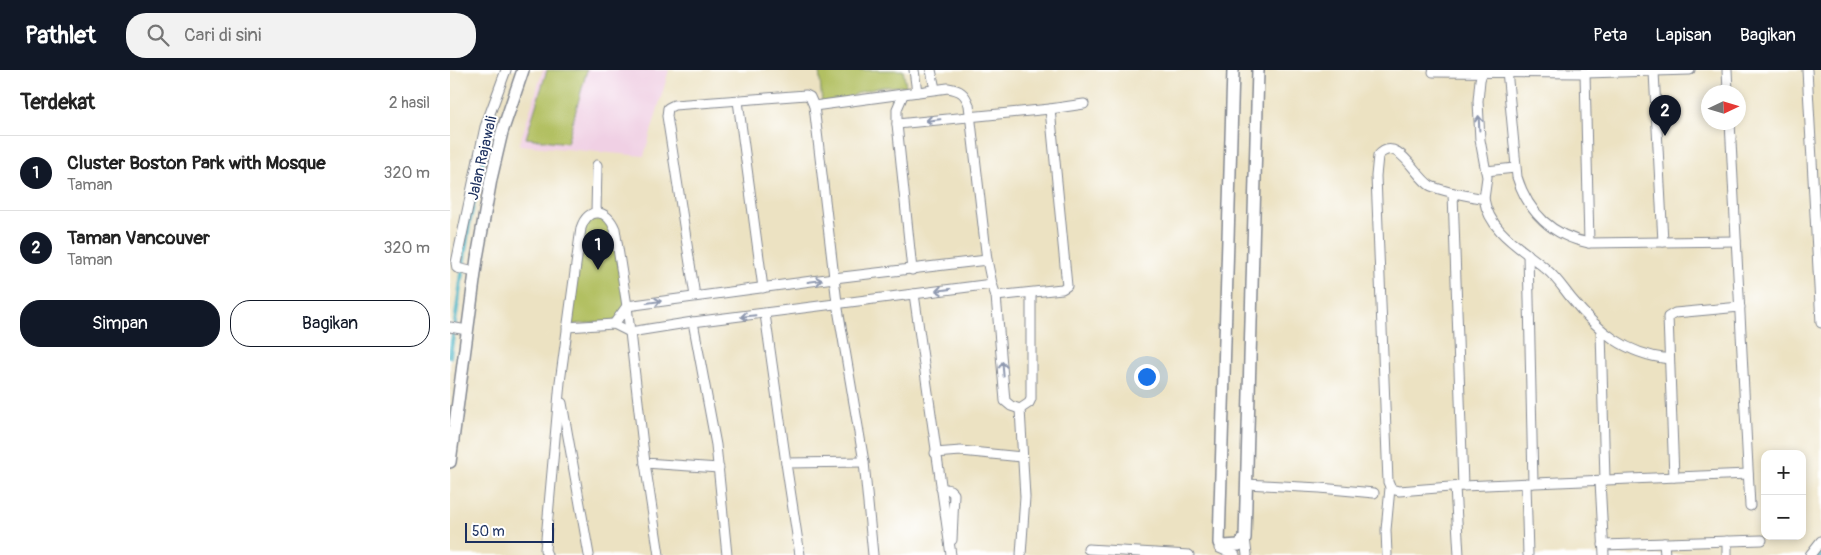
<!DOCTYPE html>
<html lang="id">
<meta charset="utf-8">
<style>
body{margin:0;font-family:Pangolin,sans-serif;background:#f2f2f2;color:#222}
.controls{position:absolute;right:15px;bottom:15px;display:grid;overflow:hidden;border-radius:10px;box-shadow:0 2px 8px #0003}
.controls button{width:45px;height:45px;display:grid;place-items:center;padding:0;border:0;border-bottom:1px solid #e0e0e0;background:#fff;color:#222;font:25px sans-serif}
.compass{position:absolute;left:1251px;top:15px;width:45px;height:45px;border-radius:50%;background:#fff;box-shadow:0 2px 8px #0003;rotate:86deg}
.scale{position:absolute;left:15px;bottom:12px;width:89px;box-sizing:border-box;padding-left:5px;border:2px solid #1b2f5e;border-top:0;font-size:14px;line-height:18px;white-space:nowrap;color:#1b2f5e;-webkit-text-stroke:4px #fff;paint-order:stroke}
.you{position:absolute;left:696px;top:306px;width:18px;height:18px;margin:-12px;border:4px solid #fff;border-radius:50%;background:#1a73e8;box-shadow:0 0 0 8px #1a73e833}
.badge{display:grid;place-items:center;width:32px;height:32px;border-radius:50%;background:#111827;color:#fff;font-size:16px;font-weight:700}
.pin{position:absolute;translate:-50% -41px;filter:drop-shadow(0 1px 2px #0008)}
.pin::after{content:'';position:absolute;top:26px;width:18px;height:15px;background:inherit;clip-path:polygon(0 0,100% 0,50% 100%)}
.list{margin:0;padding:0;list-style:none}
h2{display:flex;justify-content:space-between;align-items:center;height:65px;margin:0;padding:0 20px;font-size:21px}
h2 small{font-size:16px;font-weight:400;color:#767676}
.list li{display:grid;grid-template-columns:32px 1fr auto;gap:15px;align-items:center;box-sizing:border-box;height:75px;padding:0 20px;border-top:1px solid #e0e0e0}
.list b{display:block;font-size:19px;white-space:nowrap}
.list p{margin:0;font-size:16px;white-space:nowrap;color:#767676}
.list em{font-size:16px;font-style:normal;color:#767676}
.actions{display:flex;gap:10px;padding:15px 20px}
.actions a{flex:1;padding:11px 0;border:1px solid #111827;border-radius:20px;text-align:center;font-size:18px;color:#111827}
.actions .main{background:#111827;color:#fff}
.icon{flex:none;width:28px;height:28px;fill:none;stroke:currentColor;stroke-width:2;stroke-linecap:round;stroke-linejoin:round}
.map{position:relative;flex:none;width:1371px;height:485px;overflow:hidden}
header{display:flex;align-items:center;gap:30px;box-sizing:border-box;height:70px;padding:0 25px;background:#111827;color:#fff}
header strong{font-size:24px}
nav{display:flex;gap:28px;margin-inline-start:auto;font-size:18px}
.search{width:350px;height:45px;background:#f2f2f2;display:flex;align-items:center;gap:12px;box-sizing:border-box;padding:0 18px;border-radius:20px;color:#767676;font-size:19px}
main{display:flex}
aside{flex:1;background:#fff}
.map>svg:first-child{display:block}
.built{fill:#f0d0e4}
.green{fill:#b2c062;stroke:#667860}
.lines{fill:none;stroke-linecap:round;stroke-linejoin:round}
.stream{stroke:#42afbf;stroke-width:4}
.river{stroke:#42afbf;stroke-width:21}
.minor-casing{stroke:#848890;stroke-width:11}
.tertiary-casing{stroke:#848890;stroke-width:14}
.minor{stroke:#fff;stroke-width:9}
.tertiary{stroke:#fff;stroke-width:11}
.oneway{stroke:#8d97ae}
.labels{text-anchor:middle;stroke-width:4;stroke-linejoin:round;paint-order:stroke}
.street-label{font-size:15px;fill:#1b2f5e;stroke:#fff}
</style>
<header>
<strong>Pathlet</strong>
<div class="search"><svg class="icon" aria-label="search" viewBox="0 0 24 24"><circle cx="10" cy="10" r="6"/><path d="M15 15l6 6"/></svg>Cari di sini</div>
<nav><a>Peta</a><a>Lapisan</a><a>Bagikan</a></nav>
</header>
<main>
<aside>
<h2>Terdekat<small>2 hasil</small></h2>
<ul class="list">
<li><span class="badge">1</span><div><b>Cluster Boston Park with Mosque</b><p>Taman</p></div><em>320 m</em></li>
<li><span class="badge">2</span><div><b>Taman Vancouver</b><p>Taman</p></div><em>320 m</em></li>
</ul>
<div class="actions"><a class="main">Simpan</a><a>Bagikan</a></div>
</aside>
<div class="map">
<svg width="1371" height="485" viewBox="0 0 1371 485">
<rect width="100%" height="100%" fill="#fff"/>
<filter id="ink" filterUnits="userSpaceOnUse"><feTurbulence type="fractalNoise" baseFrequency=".02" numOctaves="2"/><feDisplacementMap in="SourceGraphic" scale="10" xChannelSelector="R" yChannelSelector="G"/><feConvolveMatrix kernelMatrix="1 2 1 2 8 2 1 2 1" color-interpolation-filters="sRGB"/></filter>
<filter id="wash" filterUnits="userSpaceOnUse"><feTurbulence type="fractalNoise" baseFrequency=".0096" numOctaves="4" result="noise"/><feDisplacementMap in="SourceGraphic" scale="20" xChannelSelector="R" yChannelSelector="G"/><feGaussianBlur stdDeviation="1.12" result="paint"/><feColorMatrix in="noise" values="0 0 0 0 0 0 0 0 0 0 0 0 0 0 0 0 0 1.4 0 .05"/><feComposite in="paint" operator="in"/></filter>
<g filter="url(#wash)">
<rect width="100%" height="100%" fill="#ece2c2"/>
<!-- built -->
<polygon class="built" points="93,0 219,0 194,86 69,75"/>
<!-- green -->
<g class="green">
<polygon points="97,0 137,0 117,73 76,68"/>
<polygon points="369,0 453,0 456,16 432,17 410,22 399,28 372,32"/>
<polygon points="147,147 153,148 162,158 176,236 165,251 117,255 133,164 137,152"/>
</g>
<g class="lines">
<!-- stream -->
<polyline class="stream" points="0,287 19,155 40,57 45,42"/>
<!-- river -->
<polyline class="river" points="1369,485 1371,484"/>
</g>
</g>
<g filter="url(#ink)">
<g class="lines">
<defs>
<g id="minor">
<polyline points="464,0 467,22"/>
<polyline points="481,0 485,19"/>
<polyline points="1033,0 1030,10 1028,31 1030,70 1037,107 1034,129"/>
<path d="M 1057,0 L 1067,107 C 1078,142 1102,166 1139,173 L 1286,171"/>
<polyline points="1277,0 1278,22"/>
<polyline points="1357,0 1371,253"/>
<polyline points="983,2 1135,3 1240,0"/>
<polyline points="1204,2 1213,172"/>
<polyline points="1135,3 1139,173"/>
<polyline points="453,25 447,39 447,54 462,200"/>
<polyline points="288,31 313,218"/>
<path d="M 364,36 L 498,18 C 510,20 515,23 519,35 L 537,190 L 542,214 L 546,226 L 555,331 L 561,336 L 570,339"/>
<polyline points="1280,52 1300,436"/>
<polyline points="447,54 600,39 634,34"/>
<polyline points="1036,101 1065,98"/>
<polyline points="1003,123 1013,416"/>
<polyline points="146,143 147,95"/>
<polyline points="1078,184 1083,413"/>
<polyline points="25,202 7,198 6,193 35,57 56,0"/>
<polyline points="464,224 501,485"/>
<polyline points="245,226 217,46 218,38 224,35 356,25 360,27 364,36 387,233 414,392 423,485"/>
<polyline points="546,226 612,219 617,216 600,39"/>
<polyline points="315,244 336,393 414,392"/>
<polyline points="243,252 266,375 277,485"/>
<polyline points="164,254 177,236 384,208 537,190"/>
<polyline points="0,257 17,260"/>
<polyline points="117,257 164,254 180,262 243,252 542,214"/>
<polyline points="1151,261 1155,410"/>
<path d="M 1219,289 C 1175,284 1148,261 1121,228 C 1113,218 1106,207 1096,199 C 1072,178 1040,163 1034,129 C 1016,125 997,123 981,116 C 966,109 948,63 928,86 L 926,106 L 938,412 L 941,419 L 949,421 L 1013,416 L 1298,404"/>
<polyline points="112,333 139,485"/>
<polyline points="570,339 575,427 571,485"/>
<polyline points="570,339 579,333 581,329 581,223"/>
<polyline points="485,383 511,381 572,387"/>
<polyline points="195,393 209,485"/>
<polyline points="336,393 350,485"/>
<polyline points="1224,407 1218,247 1225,243 1290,237"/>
<polyline points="1150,411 1154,485"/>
<polyline points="1076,413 1078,485"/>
<polyline points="796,414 870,418 924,423"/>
<polyline points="1005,417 1009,485"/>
<polyline points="491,418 500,420 504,424 502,470"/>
<polyline points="795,468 797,485"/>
<polyline points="1277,471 1277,485"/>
<polyline points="1214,473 1215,485"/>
<polyline points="1153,475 1312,470"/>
<polyline points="769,478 785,485"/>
<polyline points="638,479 739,485"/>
<path d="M 97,485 L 95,480 L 110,312 L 131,158 C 138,136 157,139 165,159 L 177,236 L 195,393 L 269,398"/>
<polyline points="937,485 936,460 940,418"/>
<polyline points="1360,485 1371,471"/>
</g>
<g id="tertiary">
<polyline points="783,0 769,473 774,476 789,475 795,468 808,0"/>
<polyline points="0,392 27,188 41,109 52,62 73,0"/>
</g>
</defs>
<!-- minor casing -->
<use href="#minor" class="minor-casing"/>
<!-- tertiary casing -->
<use href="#tertiary" class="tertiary-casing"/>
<!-- minor -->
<use href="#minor" class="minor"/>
<!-- tertiary -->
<use href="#tertiary" class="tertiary"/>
</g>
<!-- one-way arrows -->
<defs><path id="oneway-shaft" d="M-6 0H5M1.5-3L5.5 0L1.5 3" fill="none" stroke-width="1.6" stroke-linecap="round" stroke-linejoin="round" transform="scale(1.25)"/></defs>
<g class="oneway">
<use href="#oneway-shaft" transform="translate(483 50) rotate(174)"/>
<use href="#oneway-shaft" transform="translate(1029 53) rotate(-93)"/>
<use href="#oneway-shaft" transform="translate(365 211) rotate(-8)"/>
<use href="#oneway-shaft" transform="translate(493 220) rotate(173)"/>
<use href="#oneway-shaft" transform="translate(204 232) rotate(-8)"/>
<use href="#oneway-shaft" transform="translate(298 246) rotate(174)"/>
<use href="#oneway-shaft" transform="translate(553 299) rotate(-95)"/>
</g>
</g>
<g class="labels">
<!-- street labels -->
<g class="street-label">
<text transform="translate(32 88) rotate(-77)" y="5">Jalan Rajawali</text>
</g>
</g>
</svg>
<div class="controls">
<button>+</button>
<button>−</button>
</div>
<svg class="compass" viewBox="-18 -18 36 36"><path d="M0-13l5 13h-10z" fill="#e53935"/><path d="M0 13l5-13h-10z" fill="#767676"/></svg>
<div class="scale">50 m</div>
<div class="you"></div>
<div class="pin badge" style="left:148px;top:200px">1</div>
<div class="pin badge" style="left:1215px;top:66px">2</div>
</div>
</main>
